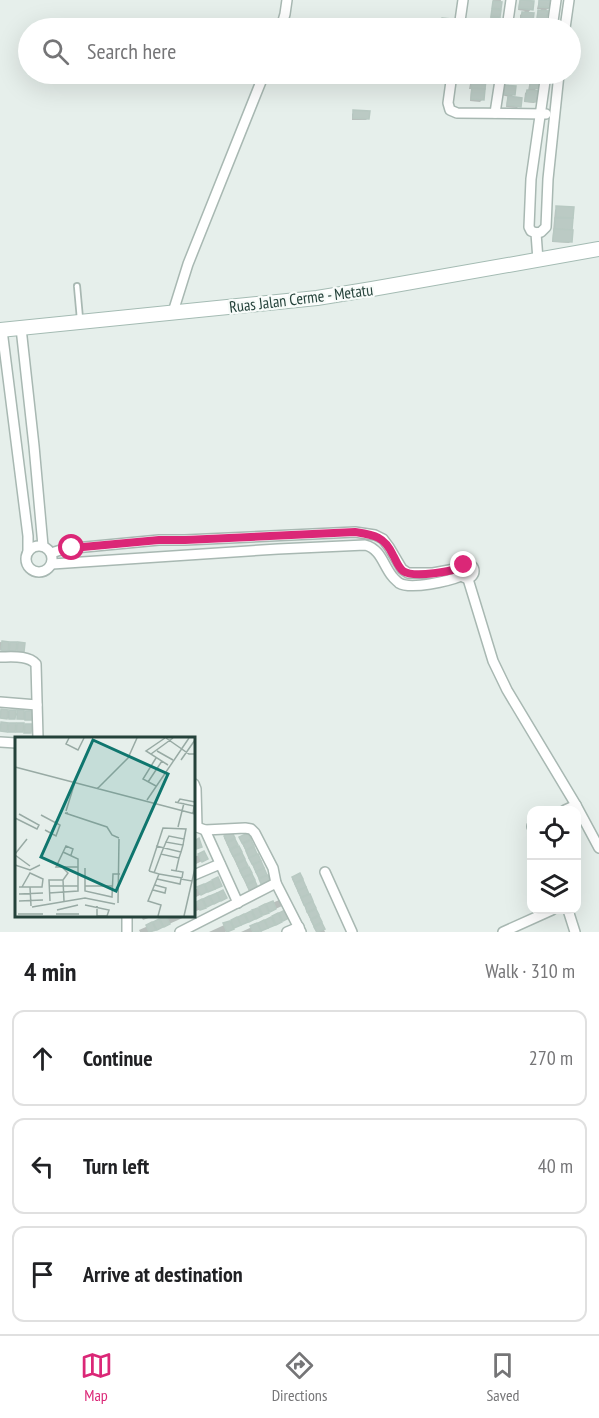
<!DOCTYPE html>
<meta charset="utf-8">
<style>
body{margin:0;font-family:"PT Sans Narrow",sans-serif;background:#f6f6f6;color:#202124}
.controls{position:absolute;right:18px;bottom:18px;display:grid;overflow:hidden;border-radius:12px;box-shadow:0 6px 24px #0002}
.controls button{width:54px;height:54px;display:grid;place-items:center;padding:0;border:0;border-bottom:2px solid #e0e0e0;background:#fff;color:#202124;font:30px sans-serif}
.stop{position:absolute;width:18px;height:18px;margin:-14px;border:4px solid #db2777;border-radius:50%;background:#fff}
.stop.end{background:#db2777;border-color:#fff;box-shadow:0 2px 6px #0008}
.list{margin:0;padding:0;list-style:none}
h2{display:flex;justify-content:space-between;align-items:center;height:78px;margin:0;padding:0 24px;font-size:26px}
h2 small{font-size:20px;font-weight:400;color:#757577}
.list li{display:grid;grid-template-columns:39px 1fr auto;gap:18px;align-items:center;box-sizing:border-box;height:96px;margin:0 12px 12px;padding:0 12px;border:2px solid #e0e0e0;border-radius:12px}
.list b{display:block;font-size:22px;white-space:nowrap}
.list em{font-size:20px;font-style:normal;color:#757577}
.icon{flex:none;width:33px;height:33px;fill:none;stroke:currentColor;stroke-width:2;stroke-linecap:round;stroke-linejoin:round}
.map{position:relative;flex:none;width:599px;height:932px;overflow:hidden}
.search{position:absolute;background:#fff;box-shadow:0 6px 24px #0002;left:18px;right:18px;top:18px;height:66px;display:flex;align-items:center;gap:15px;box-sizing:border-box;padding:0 21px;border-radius:33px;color:#757577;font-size:22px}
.sheet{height:402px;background:#fff}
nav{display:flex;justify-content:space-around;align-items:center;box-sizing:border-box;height:84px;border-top:2px solid #e0e0e0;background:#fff;font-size:16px;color:#757577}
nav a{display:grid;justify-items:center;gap:3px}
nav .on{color:#db2777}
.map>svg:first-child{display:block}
.shadow{fill:#0003}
.building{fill:#bbcac4;stroke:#b8c9c2;stroke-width:1.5}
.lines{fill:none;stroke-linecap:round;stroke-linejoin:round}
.lane-casing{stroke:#a8b8b2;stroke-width:8}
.street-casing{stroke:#a8b8b2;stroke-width:12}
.secondary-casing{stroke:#a4bbb3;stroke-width:16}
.lane{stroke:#fff;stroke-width:4.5}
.street{stroke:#fff;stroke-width:9}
.secondary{stroke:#fff;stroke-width:14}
.route{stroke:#db2777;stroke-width:8}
.labels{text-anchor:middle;stroke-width:4.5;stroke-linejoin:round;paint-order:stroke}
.street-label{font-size:16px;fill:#24423a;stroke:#f7fbf9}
.inset-road{fill:none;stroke:#98aaa4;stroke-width:1.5}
.view{fill:#0f766e;fill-opacity:0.15;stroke:#0f766e;stroke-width:3}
.inset-edge{fill:none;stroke:#24423a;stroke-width:3}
</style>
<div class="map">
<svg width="599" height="932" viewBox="0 0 599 932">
<rect width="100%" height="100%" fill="#e6efeb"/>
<!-- shadow -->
<g class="shadow">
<polygon points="493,0 501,0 498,24 490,24"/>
<polygon points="539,0 550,8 546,10 545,21 541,25 546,26 546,28 535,28 539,23 536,22 537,14 541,9 537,9"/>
<polygon points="521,1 531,9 527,14 532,21 527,25 529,25 529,28 518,28 518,26 522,22 520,21 520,15 525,11 518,10 519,3"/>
<polygon points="442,20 449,20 448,28 441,28"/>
<polygon points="472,74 485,74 482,100 480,102 470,101 471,89 469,89"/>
<polygon points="512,74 520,74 520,79 512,78"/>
<polygon points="527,74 539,74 535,79 537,88 533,92 536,101 534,103 524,102 525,93 528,91 530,80 534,76 527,75"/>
<polygon points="502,88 513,95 510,98 519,106 517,108 506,107 507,100 510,97 501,95"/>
<polygon points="354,112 368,118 366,120 352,120 352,114"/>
<polygon points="557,208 572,208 571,241 569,243 552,242 555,210"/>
<polygon points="0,642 15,644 15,648 19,644 23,651 18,651 18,647 14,651 0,650"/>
<polygon points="0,711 14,711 14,715 18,712 30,712 29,720 17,719 17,715 13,719 0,718"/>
<polygon points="231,834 256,887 249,891 224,838"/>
<polygon points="247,835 269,881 262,885 240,839"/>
<polygon points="203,853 206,859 194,865 194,857"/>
<polygon points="299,875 325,932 316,932 292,879"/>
<polygon points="217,879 220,885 194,898 194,890"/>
<polygon points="223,892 226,898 194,912 194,905"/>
<polygon points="279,900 282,906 225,932 209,932"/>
<polygon points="285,912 287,919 257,932 241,932"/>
<polygon points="141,916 154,916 143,920"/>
<polygon points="171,916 187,916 151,932 140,932 139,930"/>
</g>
<!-- building -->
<g class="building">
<polygon points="520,0 534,1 533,10 519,8"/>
<polygon points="539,0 552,0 551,8 539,7"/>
<polygon points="493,1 502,2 501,9 492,8"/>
<polygon points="492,9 501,10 500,17 491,16"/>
<polygon points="538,10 548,11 546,22 537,21"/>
<polygon points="522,12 534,13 533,21 521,20"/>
<polygon points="491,17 500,18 499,25 490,24"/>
<polygon points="442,18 451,19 450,26 441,25"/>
<polygon points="519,23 531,24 531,28 519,28"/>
<polygon points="473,74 486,74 485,80 472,78"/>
<polygon points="531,77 540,78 539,89 530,88"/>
<polygon points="472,78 486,80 485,89 471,88"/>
<polygon points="503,85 516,86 515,95 502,94"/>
<polygon points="472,88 485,89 484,100 471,99"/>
<polygon points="527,90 539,91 537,102 525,101"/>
<polygon points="508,96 522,98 521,107 507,105"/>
<polygon points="353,110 370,111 369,119 353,118"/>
<polygon points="556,206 574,207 573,218 556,217"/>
<polygon points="555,218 573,218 572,230 555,229"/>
<polygon points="554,229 573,230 572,242 553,241"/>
<polygon points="2,641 9,642 8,651 1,650"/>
<polygon points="10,642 17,642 16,651 9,651"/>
<polygon points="18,642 25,643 24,652 17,651"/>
<polygon points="1,709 8,710 7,719 0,718"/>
<polygon points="9,710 16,710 15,719 9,719"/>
<rect x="17" y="710" width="7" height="9"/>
<rect x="25" y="711" width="7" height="9"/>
<polygon points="1,722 8,723 7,732 0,731"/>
<polygon points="9,723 16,723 15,732 8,732"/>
<polygon points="17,723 24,723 23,732 16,732"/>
<polygon points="25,724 32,724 31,733 24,733"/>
<polygon points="232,832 235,838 227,842 224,836"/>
<polygon points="248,833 251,839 242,843 239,837"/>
<polygon points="199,838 202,847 196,849 194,841"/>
<polygon points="235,839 238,845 230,849 227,843"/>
<polygon points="251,840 254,846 246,850 243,844"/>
<polygon points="239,846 242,852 233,856 230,850"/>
<polygon points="254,847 257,854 249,858 246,851"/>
<polygon points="204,851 208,859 202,862 198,854"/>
<polygon points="242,853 245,859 237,863 234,857"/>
<polygon points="258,854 261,861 252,864 249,858"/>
<polygon points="245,860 248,866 240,870 237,864"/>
<polygon points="261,861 264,868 256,872 253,865"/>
<polygon points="249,867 252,873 243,877 240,871"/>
<polygon points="264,868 267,875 259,878 256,872"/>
<polygon points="300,873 303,879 295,883 292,877"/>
<polygon points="252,874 255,880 247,884 244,878"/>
<polygon points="268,875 270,882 262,886 259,879"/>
<polygon points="218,877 222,886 215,889 212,880"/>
<polygon points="303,880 306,887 298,890 295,884"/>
<polygon points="211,881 215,889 208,892 205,884"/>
<polygon points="255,881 258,888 250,891 247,885"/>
<polygon points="204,884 207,892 201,895 197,887"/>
<polygon points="306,887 309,894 301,897 298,891"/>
<polygon points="223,890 227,898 221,901 217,893"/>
<polygon points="217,893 220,901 214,904 210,896"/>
<polygon points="310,894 313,901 304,905 301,898"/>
<polygon points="209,896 213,904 207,907 203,899"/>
<polygon points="202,899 206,908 200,910 196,902"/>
<polygon points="273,901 276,909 270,912 266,904"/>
<polygon points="313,902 316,908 307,912 305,905"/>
<polygon points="265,904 269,913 263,915 259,907"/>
<polygon points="258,908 262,916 256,919 252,910"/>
<polygon points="316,909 319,915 311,919 308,913"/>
<polygon points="285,910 289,918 283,921 279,913"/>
<polygon points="251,911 255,919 249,922 245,914"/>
<polygon points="278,913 282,922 276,925 272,916"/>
<polygon points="244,914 248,922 241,925 238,917"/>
<polygon points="166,916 170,924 164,927 160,919"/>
<polygon points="319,916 322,922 314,926 311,920"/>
<polygon points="237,917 241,925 234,928 231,920"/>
<polygon points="271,917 275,925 268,928 265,920"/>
<polygon points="159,919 163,927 157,930 153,922"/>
<polygon points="264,920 268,928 261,931 258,923"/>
<polygon points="230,921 234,929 227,932 223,923"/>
<polygon points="152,922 156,930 149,932 146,925"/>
<polygon points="257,923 261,931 253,932 250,926"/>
<polygon points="322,923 325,929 317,932 314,927"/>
</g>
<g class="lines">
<defs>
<polyline id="lane" points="77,286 80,319"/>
<g id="street">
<polyline points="281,28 285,14 287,0"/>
<polyline points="459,28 463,0"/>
<polyline points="507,28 511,0"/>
<polyline points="552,28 556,0"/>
<polyline points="565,28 569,0"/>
<polyline points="452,74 448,103 450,110 457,113 546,114"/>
<polyline points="495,113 501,74"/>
<polyline points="536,233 541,232 546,227 548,179 559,74"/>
<polyline points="538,260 536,233 531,231 529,227 531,179 546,74"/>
<polyline points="173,312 188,264 264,74"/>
<polyline points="21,328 34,446 43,546"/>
<polyline points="2,330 28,536 28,552"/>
<circle cx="39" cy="559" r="13"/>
<polyline points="51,553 64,549 159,540 185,540 355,532 375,535 383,539 389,547 402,569 408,573 433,573 460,568"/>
<circle cx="467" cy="571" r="7"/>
<path d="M 52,564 L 278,549 L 365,545 C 381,549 383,565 392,576 C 394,579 397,581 399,583 C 411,590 449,581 461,576"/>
<polyline points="468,579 493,661 507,690 576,805 599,848"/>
<path d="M 0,657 C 12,657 28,655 36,664 L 38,738"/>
<polyline points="0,702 37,705"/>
<polyline points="0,742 16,743"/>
<polyline points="194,784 196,789 197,827"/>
<polyline points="565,810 576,805"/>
<polyline points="532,826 532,827"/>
<polyline points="194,827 197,827 205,830 245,828 251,829 255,833 273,868 276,883 301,932"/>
<polyline points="205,830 238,903"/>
<polyline points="325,872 352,932"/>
<polyline points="194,875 220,864"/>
<polyline points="568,910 575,932"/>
<polyline points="127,932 127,916"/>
<polyline points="180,932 276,883"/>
<polyline points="287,932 299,927"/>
<polyline points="503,932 552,910"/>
</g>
<polyline id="secondary" points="0,330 317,298 372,289 599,249"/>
</defs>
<!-- lane casing -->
<use href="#lane" class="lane-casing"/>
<!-- street casing -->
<use href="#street" class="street-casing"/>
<!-- secondary casing -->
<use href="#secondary" class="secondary-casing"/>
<!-- lane -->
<use href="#lane" class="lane"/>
<!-- street -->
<use href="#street" class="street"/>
<!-- secondary -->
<use href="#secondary" class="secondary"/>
</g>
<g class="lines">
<!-- route -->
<path class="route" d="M 72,548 L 159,540 L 185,540 L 355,532 C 374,535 384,536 393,555 C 396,560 398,567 403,571 C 413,578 455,572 464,565"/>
</g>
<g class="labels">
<!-- street labels -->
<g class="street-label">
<text transform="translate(301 298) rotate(-7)" y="6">Ruas Jalan Cerme - Metatu</text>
</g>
</g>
<!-- overview -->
<g transform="translate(15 737)">
<rect width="180" height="180" fill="#e6efeb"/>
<path class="inset-road" d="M 54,1 L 51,7 L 63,13 L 69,1M 150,1 L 131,14 L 153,28M 151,1 L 174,17 L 180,17M 142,14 L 158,23M 136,17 L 158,1M 166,23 L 180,3M 0,30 L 180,77M 133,45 L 147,24M 141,49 L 128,42 L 141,21M 82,52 L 113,21 L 122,1M 132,63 L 174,1M 160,65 L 179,69 L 178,77M 163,65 L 165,62 L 180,65M 51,74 L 60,45M 53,76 L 50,76 L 92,90 L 97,98 L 104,101M 26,78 L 45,88 L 41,99 L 30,93M 0,81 L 22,92 L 24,88 L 4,77M 163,90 L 169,66M 151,105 L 154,99 L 169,102 L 168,108M 141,109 L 166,115 L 164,121M 0,117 L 12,102M 146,117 L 151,105 L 168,108 L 166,115M 0,118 L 15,129M 56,118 L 58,112 L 51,109 L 41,130 L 63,130M 0,128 L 15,133 L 25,128M 48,131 L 53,136 L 48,143 L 49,164M 70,131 L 70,154 L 97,160 L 98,137 L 105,137M 156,133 L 168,135 L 167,141M 134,134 L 148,91 L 171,92 L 169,102M 134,134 L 144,137 L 133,164 L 146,168 L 143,179M 139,136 L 146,117 L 164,121 L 161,134M 144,137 L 167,141M 142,142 L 165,147 L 166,142 L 177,144M 34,149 L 63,149M 70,149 L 98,149M 4,150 L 27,150 L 28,142 L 15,136 L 7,150M 15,150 L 16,169M 138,153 L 150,156 L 151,151 L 140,148M 34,156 L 63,154 L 63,122 L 48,115M 4,157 L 28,156M 4,164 L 28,163M 35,164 L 34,143 L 48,143M 103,166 L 104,102M 70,168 L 94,173 L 92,179M 82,169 L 82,179 L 92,179M 17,170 L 70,161 L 100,167M 42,173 L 63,168M 3,177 L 28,177M 41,177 L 64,177M 169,179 L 180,131"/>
<path class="view" d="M 78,3 L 153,37 L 101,154 L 26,120 Z"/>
<rect width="180" height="180" class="inset-edge"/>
</g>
</svg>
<div class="controls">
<button><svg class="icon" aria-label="locate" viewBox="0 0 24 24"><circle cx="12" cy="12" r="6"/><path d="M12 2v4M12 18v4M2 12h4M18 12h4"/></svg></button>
<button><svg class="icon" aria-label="layers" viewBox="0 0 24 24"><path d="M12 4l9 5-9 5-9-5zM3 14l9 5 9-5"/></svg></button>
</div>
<div class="stop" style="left:72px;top:548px"></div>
<div class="stop end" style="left:464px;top:565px"></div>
<div class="search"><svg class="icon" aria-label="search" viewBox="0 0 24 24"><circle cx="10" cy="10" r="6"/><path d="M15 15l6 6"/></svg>Search here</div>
</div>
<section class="sheet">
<h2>4 min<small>Walk · 310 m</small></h2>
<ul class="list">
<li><svg class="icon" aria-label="ahead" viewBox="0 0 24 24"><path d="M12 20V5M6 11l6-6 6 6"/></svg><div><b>Continue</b></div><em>270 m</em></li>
<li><svg class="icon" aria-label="left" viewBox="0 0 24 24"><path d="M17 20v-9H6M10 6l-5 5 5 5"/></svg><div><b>Turn left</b></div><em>40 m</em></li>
<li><svg class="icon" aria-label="arrive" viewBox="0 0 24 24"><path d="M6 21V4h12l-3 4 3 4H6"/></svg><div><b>Arrive at destination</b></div></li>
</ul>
</section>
<nav>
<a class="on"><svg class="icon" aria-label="map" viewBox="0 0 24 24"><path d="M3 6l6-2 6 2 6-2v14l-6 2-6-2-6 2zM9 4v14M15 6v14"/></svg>Map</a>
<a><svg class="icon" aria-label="directions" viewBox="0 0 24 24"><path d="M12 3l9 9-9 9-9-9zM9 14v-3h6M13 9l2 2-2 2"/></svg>Directions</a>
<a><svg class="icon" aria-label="saved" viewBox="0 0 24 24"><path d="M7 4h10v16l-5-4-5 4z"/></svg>Saved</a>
</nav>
